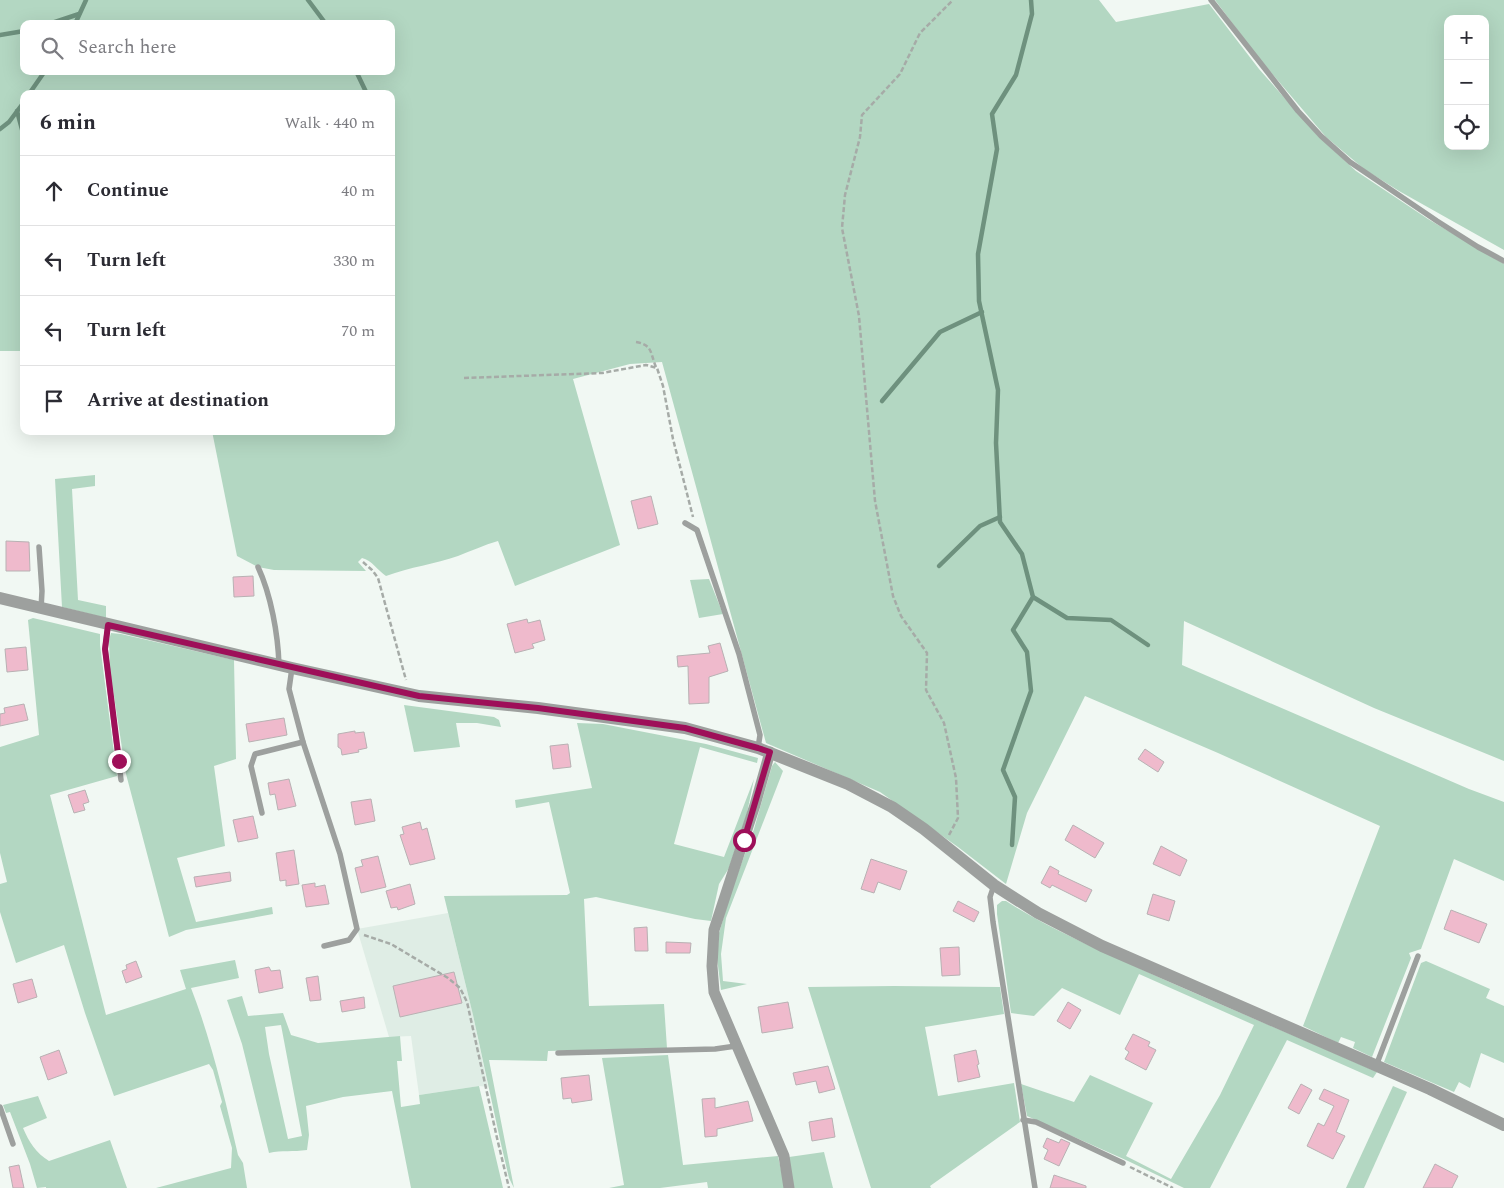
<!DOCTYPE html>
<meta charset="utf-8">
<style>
body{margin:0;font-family:Spectral,serif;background:#f2f2f3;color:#2b2b33}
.controls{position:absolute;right:15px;top:15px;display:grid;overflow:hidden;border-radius:10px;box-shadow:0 5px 20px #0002}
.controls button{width:45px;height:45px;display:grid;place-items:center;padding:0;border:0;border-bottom:1px solid #e1e1e2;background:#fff;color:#2b2b33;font:25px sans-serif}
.stop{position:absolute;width:15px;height:15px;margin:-11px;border:4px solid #9e0f59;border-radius:50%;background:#fff}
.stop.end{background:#9e0f59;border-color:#fff;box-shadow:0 1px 5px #0008}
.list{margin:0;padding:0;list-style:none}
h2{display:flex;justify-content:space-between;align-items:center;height:65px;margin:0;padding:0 20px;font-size:21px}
h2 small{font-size:16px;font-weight:400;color:#7c7c81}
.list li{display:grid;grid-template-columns:32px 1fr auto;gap:15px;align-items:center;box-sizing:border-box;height:70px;padding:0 20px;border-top:1px solid #e1e1e2}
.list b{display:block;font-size:19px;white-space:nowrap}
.list em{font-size:16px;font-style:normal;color:#7c7c81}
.icon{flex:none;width:28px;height:28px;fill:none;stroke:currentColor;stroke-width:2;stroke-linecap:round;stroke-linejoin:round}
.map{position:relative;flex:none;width:1504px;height:1188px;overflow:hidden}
.search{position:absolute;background:#fff;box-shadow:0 5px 20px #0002;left:20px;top:20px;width:375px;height:55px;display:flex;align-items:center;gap:12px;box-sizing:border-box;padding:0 18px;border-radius:10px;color:#7c7c81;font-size:19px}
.panel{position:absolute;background:#fff;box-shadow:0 5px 20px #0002;left:20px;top:90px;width:375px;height:345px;border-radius:10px}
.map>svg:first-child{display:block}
.built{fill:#dfede5}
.green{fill:#b3d7c2;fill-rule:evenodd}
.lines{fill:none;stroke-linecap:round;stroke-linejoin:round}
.stream{stroke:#6e917e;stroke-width:4.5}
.building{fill:#efbacc;stroke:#b8b1b3}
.path{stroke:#a6aba7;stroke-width:2.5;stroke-dasharray:5 2.5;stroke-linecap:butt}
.service{stroke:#9da09e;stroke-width:5.5}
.minor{stroke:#9da09e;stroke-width:11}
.tertiary{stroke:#9da09e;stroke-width:12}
.route{stroke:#9e0f59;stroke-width:6}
</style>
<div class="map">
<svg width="1504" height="1188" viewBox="0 0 1504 1188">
<rect width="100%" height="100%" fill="#f1f8f3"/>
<!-- built -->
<polygon class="built" points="448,913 473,1015 488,1087 479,1086 419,1095 411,1036 389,1037 357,929"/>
<!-- green -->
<g class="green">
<path d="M 0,0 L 1099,0 L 1116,22 L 1209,4 L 1259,69 L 1317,135 L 1356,171 L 1428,219 L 1504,264 L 1504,761 L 1374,708 L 1184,621 L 1182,665 L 1469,789 L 1504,802 L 1504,881 L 1454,859 L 1421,949 L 1409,953 L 1411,958 L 1372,1057 L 1353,1048 L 1355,1042 L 1341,1037 L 1338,1043 L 1303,1026 L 1380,826 L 1218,753 L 1085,696 L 1027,813 L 1006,884 L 958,847 L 880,792 L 766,743 L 662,362 L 630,364 L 573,379 L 620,545 L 515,586 L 498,541 C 484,545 471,551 458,556 C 435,564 410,567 386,576 C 378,571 372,560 362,558 L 358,562 L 366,571 L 274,570 L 258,567 L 237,556 L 212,431 L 391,431 L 391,94 L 24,94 L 24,351 L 0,351 ZM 24,24 L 391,24 L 391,71 L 24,71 Z"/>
<path d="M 1215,0 L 1504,0 L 1504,250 L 1399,191 L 1364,169 L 1326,137 L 1257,56 ZM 1448,19 L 1485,19 L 1485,146 L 1448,146 Z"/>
<polygon points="95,475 95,486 72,489 78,600 106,606 106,618 62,607 55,479"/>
<polygon points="709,579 723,614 699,618 690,580"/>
<path d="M 33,618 L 100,634 L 100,645 L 117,776 L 50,795 L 106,1015 L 186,989 L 180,970 L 235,960 L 239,978 L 191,988 C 212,1042 225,1099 238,1155 L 243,1163 L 247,1188 L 156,1188 L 231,1168 L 232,1148 L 220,1106 L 222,1102 L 213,1070 L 209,1064 L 114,1096 L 85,1013 L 64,945 L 16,963 L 0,912 L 0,884 L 7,882 L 0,853 L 0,747 L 39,735 L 28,620 Z"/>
<polygon points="111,633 121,634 234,660 236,759 214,766 225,846 177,858 196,922 272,907 273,914 186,930 169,937 126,774 110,670 109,640"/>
<polygon points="404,705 494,717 499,720 501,727 477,723 456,723 460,747 414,752"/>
<polygon points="577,723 603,724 706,744 758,758 757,763 700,747 674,844 724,857 754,779 747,813 729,868 719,884 711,921 695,919 596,897 584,899 589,1006 664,1004 667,1048 548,1051 547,1061 489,1060 514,1188 509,1178 501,1144 473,1015 444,896 567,895 570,893 549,802 516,808 515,800 592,788"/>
<polygon points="775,762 783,771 726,918 721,954 723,981 747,984 721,990 717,958 719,933 731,892 754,829 772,766"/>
<path d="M 1002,901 L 1006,901 C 1045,926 1088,945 1130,964 C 1212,1002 1295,1035 1377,1072 L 1373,1078 L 1287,1040 L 1210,1188 L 1184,1188 L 1128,1161 L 1027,1116 L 1021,1084 L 1074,1102 L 1090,1075 L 1153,1103 L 1126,1156 L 1171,1179 L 1220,1095 L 1254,1025 L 1139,974 L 1120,1015 L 1062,988 L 1034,1016 L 1011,1013 L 997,914 L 997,905 Z"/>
<polygon points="1426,961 1490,989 1486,998 1504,1006 1504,1063 1481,1053 1470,1088 1459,1082 1454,1092 1384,1062 1421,963"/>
<polygon points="894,986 1000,987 1004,1014 925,1027 938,1096 1014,1083 1020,1122 930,1186 931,1188 871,1188 808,987"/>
<path d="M 242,996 L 248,1016 L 283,1013 L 291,1035 L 318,1043 L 400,1036 L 402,1061 L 397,1061 L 401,1107 L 420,1104 L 419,1095 L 479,1086 L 503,1188 L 411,1188 L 392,1091 L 343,1097 L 306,1106 L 309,1135 L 307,1150 C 293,1152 282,1150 269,1153 L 242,1044 L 227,1000 ZM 281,1025 L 302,1136 L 288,1139 L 269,1054 L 265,1027 Z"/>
<polygon points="668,1055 683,1165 778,1156 785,1188 708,1188 707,1182 660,1188 609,1188 624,1185 602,1058"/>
<polygon points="1393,1086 1407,1092 1364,1188 1346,1188"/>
<path d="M 38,1096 L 47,1118 L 23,1128 C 29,1142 36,1153 49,1161 L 110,1140 L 127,1188 L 46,1188 L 46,1187 L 37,1188 L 30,1164 L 10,1112 L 6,1113 L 3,1105 Z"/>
<polygon points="824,1152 833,1188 793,1188 789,1157"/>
</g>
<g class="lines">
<!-- stream -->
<g class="stream">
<polyline points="308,0 326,24"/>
<polyline points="49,24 79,14"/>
<polyline points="75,24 86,0"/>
<polyline points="0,35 24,31"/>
<polyline points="356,71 367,94"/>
<polyline points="29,94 45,71"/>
<polyline points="17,111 24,137"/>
<polyline points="0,129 9,122 24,102"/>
<polyline points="882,401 940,332 982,312"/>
<polyline points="939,566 980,526 1000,517"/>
<polyline points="1033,597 1067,618 1111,620 1148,645"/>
<polyline points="1012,845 1015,797 1003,770 1031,691 1027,652 1013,630 1033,597 1022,554 1000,522 996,443 998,390 979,301 978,254 997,149 992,114 1016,75 1032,14 1031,0"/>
</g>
</g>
<!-- building -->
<g class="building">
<polygon points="651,496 658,524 638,529 631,501"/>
<polygon points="6,541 29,542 30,571 6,571"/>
<polygon points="253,576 254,596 234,597 233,577"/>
<polygon points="527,619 528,623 540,620 545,640 532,644 534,648 515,653 507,624"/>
<polygon points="720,643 728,671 709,677 709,703 689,704 688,666 678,667 677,656 710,653 708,646"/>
<polygon points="26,647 28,670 7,672 5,649"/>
<polygon points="24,704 28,720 0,726 0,714 5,713 4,708"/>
<polygon points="284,718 287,735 249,742 246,724"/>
<polygon points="355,731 355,733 364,732 367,748 358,750 359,752 342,755 341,749 338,747 338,734"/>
<polygon points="568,744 571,767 553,769 550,746"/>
<polygon points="1145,749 1164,762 1158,772 1138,759"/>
<polygon points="289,779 296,806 278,810 275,794 270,795 268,783"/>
<polygon points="85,790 89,802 83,804 85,810 74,813 68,795"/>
<polygon points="371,799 375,821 355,825 351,802"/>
<polygon points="253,816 258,838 238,842 233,820"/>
<polygon points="420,822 422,830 427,828 435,859 410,865 400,835 404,834 402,827"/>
<polygon points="1073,825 1104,843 1095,858 1065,840"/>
<polygon points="1161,846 1187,860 1180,876 1153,864"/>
<polygon points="294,850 299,884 286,886 286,880 280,881 276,853"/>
<polygon points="378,856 386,887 361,893 355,868 363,866 361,860"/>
<polygon points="871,859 907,871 900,890 878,882 874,893 861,889"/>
<polygon points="1050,866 1059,871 1058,874 1092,890 1086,902 1052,885 1050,888 1041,883"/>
<polygon points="230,872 231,881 196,887 194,877"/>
<polygon points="315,883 315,887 325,885 329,904 306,907 302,885"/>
<polygon points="410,884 415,904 398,910 397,907 391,908 386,891"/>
<polygon points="1153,894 1175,901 1169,921 1147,914"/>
<polygon points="958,901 979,912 974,922 953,911"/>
<polygon points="1451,910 1487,924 1479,943 1444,929"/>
<polygon points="647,927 648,951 635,951 634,928"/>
<polygon points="666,942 691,943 690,953 666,953"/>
<polygon points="959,947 960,975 942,976 940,948"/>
<polygon points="136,961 142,977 126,983 122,971 127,969 126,965"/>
<polygon points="269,967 271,971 280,970 283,988 259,993 255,970"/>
<polygon points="454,972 462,1003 400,1017 393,986"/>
<polygon points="318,976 321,1000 310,1001 306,978"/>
<polygon points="32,979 37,997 18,1003 13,984"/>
<polygon points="364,997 365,1008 342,1012 340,1001"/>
<polygon points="788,1002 793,1028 762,1033 758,1007"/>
<polygon points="1068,1002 1081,1010 1070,1029 1057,1021"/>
<polygon points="1133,1034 1150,1042 1148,1046 1156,1050 1146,1070 1125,1059 1129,1052 1125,1049"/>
<polygon points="59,1050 67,1073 48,1080 40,1057"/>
<polygon points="976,1050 979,1064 977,1065 980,1077 958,1082 954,1055"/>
<polygon points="828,1066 835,1089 819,1093 816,1081 796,1085 793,1073"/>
<polygon points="589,1075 592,1100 572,1103 571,1098 563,1099 561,1078"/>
<polygon points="1301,1084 1312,1090 1299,1114 1288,1108"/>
<polygon points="1324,1089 1349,1100 1336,1132 1345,1136 1333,1159 1307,1146 1318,1123 1324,1126 1334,1106 1319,1099"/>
<polygon points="715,1098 715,1108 748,1101 753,1121 717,1129 717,1136 705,1137 702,1099"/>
<polygon points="832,1118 835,1137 812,1141 809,1122"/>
<polygon points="1047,1138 1059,1143 1061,1139 1070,1143 1059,1166 1044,1159 1048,1150 1043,1147"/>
<polygon points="1435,1164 1458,1176 1452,1188 1423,1188"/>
<polygon points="19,1165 24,1188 13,1188 9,1167"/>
<polygon points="1054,1175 1086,1186 1086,1188 1050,1188"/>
</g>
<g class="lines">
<!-- path -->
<g class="path">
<path d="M 636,342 C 653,345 650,353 656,367"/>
<polyline points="464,378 602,373 646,365 657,368 663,386 673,439 693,517"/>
<polyline points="363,562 372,570 378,578 406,680"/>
<polyline points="949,835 958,818 956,778 944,723 926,690 927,653 901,616 893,596 875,501 859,316 842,228 845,195 860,137 862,115 900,74 920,33 953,0"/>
<polyline points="364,935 391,944 448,978 460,988 467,1002 497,1138 509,1188"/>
<polyline points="1130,1167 1173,1188"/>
</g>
<!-- service -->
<g class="service">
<polyline points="1211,0 1298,111 1321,136 1350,162 1437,221 1478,247 1504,261"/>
<polyline points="685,523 697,530 739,654 760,735 758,748"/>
<polyline points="39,547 42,591 41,609"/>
<path d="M 258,567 C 271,595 278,634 279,665"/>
<polyline points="108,625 105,649 121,780"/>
<polyline points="292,668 289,689 303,742 340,854 357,929 349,940 324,946"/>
<polyline points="262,813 251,766 255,754 303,742"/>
<polyline points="994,885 990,897 993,922 1035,1188"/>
<polyline points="558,1053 715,1049 736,1046"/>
<polyline points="1376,1066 1418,956"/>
<polyline points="0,1107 13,1144"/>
<polyline points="1023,1120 1036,1122 1123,1163"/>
</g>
<!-- minor -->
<polyline class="minor" points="770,752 755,805 714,930 712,966 714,992 784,1156 789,1188"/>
<!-- tertiary -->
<polyline class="tertiary" points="0,598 292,668 419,696 538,708 685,728 758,748 848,784 892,807 924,829 994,885 1038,913 1102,946 1430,1089 1504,1125"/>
</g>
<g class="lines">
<!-- route -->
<polyline class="route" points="119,761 105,649 108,625 419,696 538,708 685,728 758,748 770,752 744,840"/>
</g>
</svg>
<div class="controls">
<button>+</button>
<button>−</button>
<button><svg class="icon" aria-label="locate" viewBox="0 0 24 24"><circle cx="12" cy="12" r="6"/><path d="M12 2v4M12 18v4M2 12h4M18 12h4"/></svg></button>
</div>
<div class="stop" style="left:744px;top:840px"></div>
<div class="stop end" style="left:119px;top:761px"></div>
<div class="search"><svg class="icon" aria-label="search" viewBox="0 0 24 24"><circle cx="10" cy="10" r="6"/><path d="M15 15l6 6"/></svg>Search here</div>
<section class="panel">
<h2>6 min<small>Walk · 440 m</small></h2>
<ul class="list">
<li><svg class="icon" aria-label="ahead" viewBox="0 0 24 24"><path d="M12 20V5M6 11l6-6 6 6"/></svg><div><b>Continue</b></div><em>40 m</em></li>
<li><svg class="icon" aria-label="left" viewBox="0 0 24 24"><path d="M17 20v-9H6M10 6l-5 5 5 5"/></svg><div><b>Turn left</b></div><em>330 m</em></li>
<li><svg class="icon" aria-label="left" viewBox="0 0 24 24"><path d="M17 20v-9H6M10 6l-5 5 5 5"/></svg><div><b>Turn left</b></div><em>70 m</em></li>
<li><svg class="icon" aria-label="arrive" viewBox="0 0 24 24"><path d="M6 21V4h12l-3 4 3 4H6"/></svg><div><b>Arrive at destination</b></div></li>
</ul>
</section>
</div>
